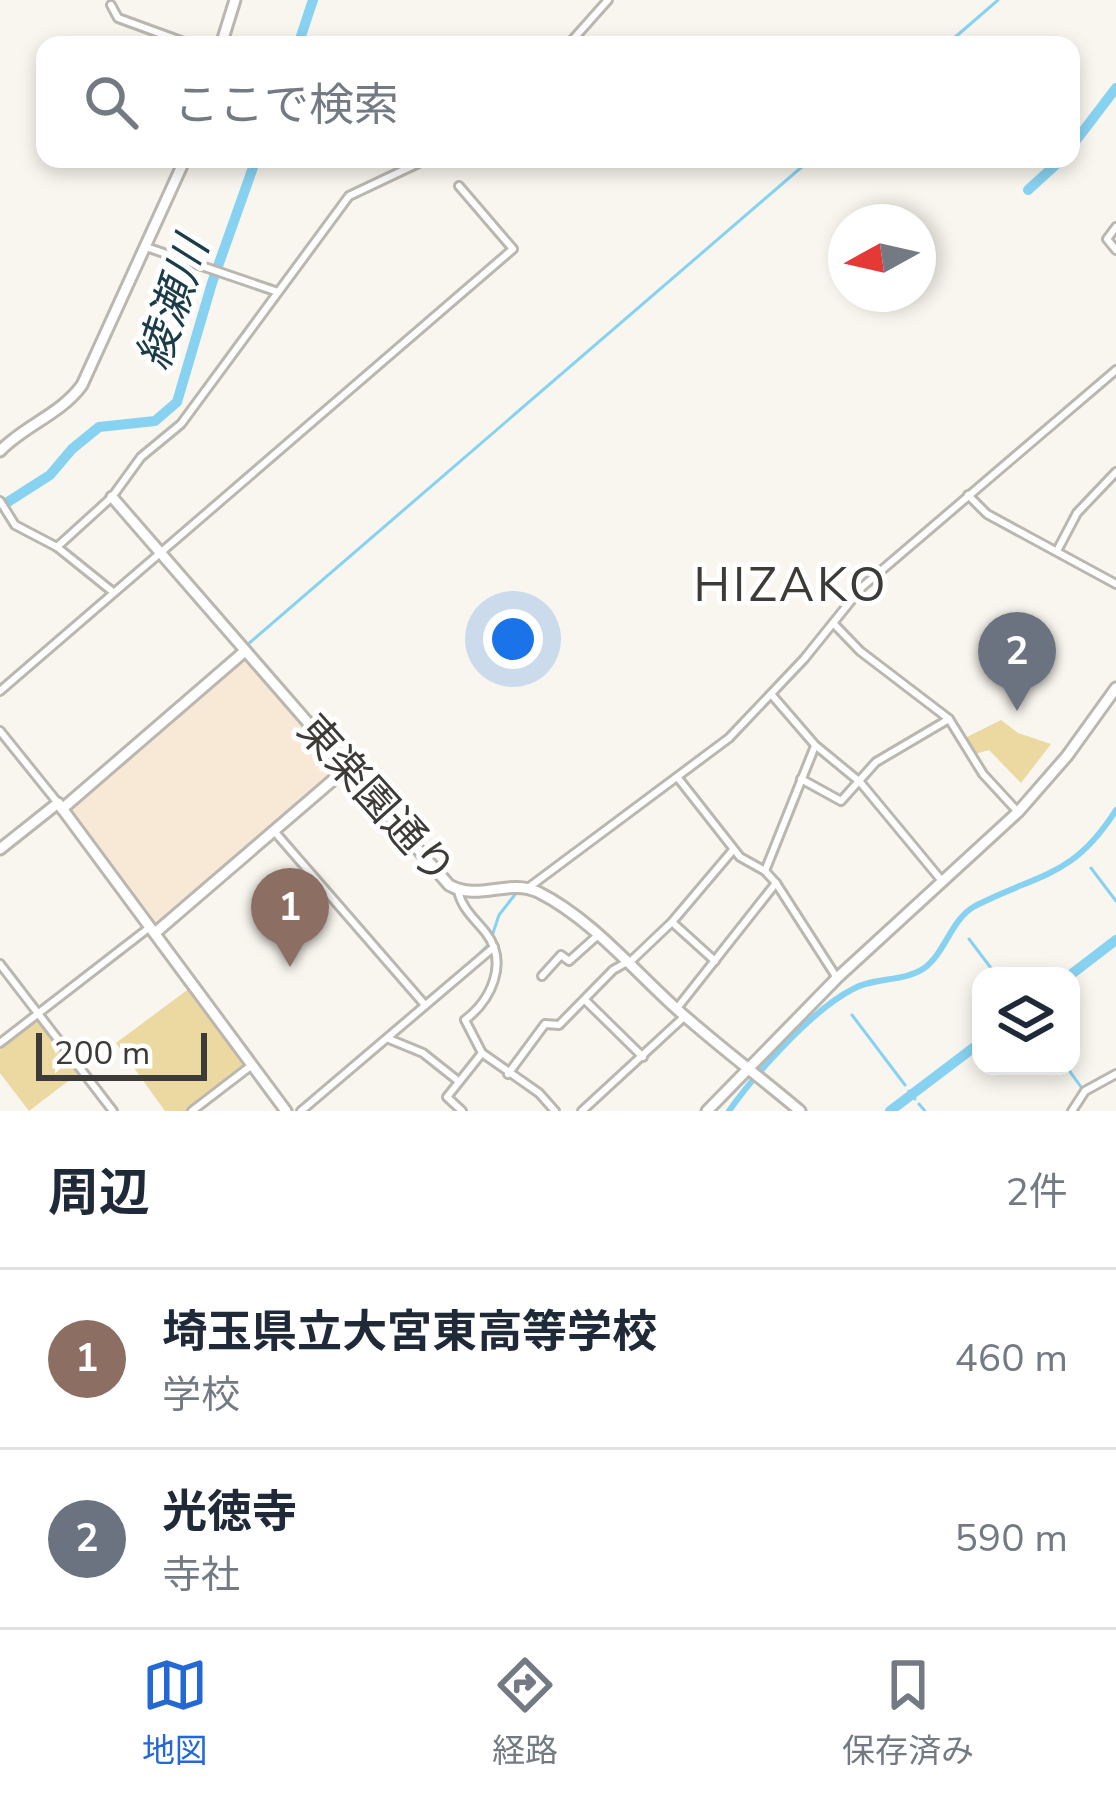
<!DOCTYPE html>
<html lang="ja">
<meta charset="utf-8">
<style>
body{margin:0;font-family:"Nunito Sans","Noto Sans JP",sans-serif;background:#f2f2f3;color:#1f2937}
.controls{position:absolute;right:36px;bottom:36px;display:grid;overflow:hidden;border-radius:24px;box-shadow:0 6px 18px #0003}
.controls button{width:108px;height:108px;display:grid;place-items:center;padding:0;border:0;border-bottom:3px solid #e0e1e3;background:#fff;color:#1f2937;font:60px sans-serif}
.compass{position:absolute;left:828px;top:204px;width:108px;height:108px;border-radius:50%;background:#fff;box-shadow:0 6px 18px #0003;rotate:262deg}
.scale{position:absolute;left:36px;bottom:30px;width:171px;box-sizing:border-box;padding-left:12px;border:6px solid #3c3b37;border-top:0;font-size:33px;line-height:42px;white-space:nowrap;color:#3c3b37;-webkit-text-stroke:9px #fff;paint-order:stroke}
.you{position:absolute;left:513px;top:639px;width:42px;height:42px;margin:-30px;border:9px solid #fff;border-radius:50%;background:#1a73e8;box-shadow:0 0 0 18px #1a73e833}
.badge{display:grid;place-items:center;width:78px;height:78px;border-radius:50%;background:#2368d4;color:#fff;font-size:39px;font-weight:700}
.pin{position:absolute;translate:-50% -99px;filter:drop-shadow(0 3px 6px #0008)}
.pin::after{content:'';position:absolute;top:63px;width:42px;height:36px;background:inherit;clip-path:polygon(0 0,100% 0,50% 100%)}
.list{margin:0;padding:0;list-style:none}
h2{display:flex;justify-content:space-between;align-items:center;height:156px;margin:0;padding:0 48px;font-size:51px}
h2 small{font-size:39px;font-weight:400;color:#747a83}
.list li{display:grid;grid-template-columns:78px 1fr auto;gap:36px;align-items:center;box-sizing:border-box;height:180px;padding:0 48px;border-top:3px solid #e0e1e3}
.list b{display:block;font-size:45px;white-space:nowrap}
.list p{margin:0;font-size:39px;white-space:nowrap;color:#747a83}
.list em{font-size:39px;font-style:normal;color:#747a83}
.icon{flex:none;width:66px;height:66px;fill:none;stroke:currentColor;stroke-width:2;stroke-linecap:round;stroke-linejoin:round}
.map{position:relative;flex:none;width:1116px;height:1111px;overflow:hidden}
.search{position:absolute;background:#fff;box-shadow:0 6px 18px #0003;left:36px;right:36px;top:36px;height:132px;display:flex;align-items:center;gap:30px;box-sizing:border-box;padding:0 42px;border-radius:24px;color:#747a83;font-size:45px}
.sheet{height:516px;background:#fff}
nav{display:flex;justify-content:space-around;align-items:center;box-sizing:border-box;height:168px;border-top:3px solid #e0e1e3;background:#fff;font-size:33px;color:#747a83}
nav a{display:grid;justify-items:center;gap:6px}
nav .on{color:#2368d4}
.map>svg:first-child{display:block}
.industrial{fill:#f8e9d6}
.green{fill:#ecd8a1}
.lines{fill:none;stroke-linecap:round;stroke-linejoin:round}
.stream{stroke:#88d2f1;stroke-width:3}
.canal{stroke:#88d2f1;stroke-width:6}
.river{stroke:#88d2f1;stroke-width:10}
.street-casing{stroke:#b9b7af;stroke-width:12}
.secondary-casing{stroke:#b9b7af;stroke-width:15}
.street{stroke:#fff;stroke-width:6}
.secondary{stroke:#fff;stroke-width:9}
.labels{text-anchor:middle;stroke-width:10;stroke-linejoin:round;paint-order:stroke}
.street-label{font-size:42px;fill:#3c3b37;stroke:#fff}
.water-label{font-size:45px;font-style:italic;fill:#1a3c49;stroke:#fff}
.quarter-label{font-size:48px;letter-spacing:3px;fill:#3c3b37;stroke:#fff}
</style>
<div class="map">
<svg width="1116" height="1111" viewBox="0 0 1116 1111">
<rect width="100%" height="100%" fill="#f8f6ee"/>
<!-- industrial -->
<polygon class="industrial" points="244,658 339,769 156,925 70,809"/>
<!-- green -->
<g class="green">
<polygon points="1001,720 1018,733 1051,744 1021,783 989,750 975,754 967,737"/>
<polygon points="190,988 246,1065 186,1111 165,1111 116,1043"/>
<polygon points="38,1019 80,1072 29,1111 0,1073 0,1050"/>
</g>
<g class="lines">
<!-- stream -->
<g class="stream">
<polyline points="946,45 998,0"/>
<polyline points="247,645 811,159"/>
<polyline points="1091,868 1116,901"/>
<polyline points="492,936 499,915 517,892"/>
<polyline points="969,939 997,976"/>
<polyline points="463,970 490,943"/>
<polyline points="852,1015 905,1085"/>
<polyline points="1066,1066 1081,1087"/>
<polyline points="909,1091 915,1099"/>
<polyline points="919,1104 925,1111"/>
</g>
<!-- canal -->
<path class="canal" d="M 729,1111 C 755,1074 813,1009 853,989 C 875,977 902,982 923,969 C 946,953 950,920 975,906 C 1039,873 1073,878 1116,810"/>
<!-- river -->
<g class="river">
<polyline points="298,45 313,0"/>
<polyline points="1071,147 1116,88"/>
<polyline points="1028,190 1062,159"/>
<polyline points="0,507 50,475 72,449 99,427 155,421 177,402 212,283 256,159"/>
<polyline points="1069,976 1116,940"/>
<polyline points="890,1111 981,1042"/>
</g>
<defs>
<g id="street">
<polyline points="111,5 118,18 192,45"/>
<polyline points="568,45 608,0"/>
<polyline points="1116,227 1107,239 1116,250"/>
<polyline points="146,247 278,292"/>
<polyline points="968,495 987,514 1116,584"/>
<polyline points="0,501 15,525 57,547 112,497 141,457 181,424 349,196 427,159"/>
<polyline points="57,547 113,592"/>
<polyline points="1058,549 1077,513 1116,472"/>
<polyline points="834,624 860,651 949,719 983,774 1018,812"/>
<polyline points="0,691 513,249 459,186"/>
<polyline points="771,694 815,745 860,782 942,881"/>
<polyline points="0,731 58,803"/>
<polyline points="678,778 740,857 765,871 776,883 837,978"/>
<polyline points="801,779 841,801 876,762 949,719"/>
<polyline points="274,831 425,1005"/>
<polyline points="765,871 815,746"/>
<polyline points="528,888 729,738 804,659 862,587 1116,370"/>
<path d="M 458,891 C 462,909 475,919 486,933 C 509,963 491,1000 465,1020 L 482,1053 L 539,1093 L 555,1111"/>
<polyline points="673,923 715,961"/>
<polyline points="630,962 672,922 733,850"/>
<polyline points="0,964 113,1111"/>
<polyline points="542,976 561,955 569,961 597,936"/>
<polyline points="586,1001 643,1057"/>
<polyline points="678,1007 776,883"/>
<polyline points="389,1039 423,1053 457,1080"/>
<polyline points="0,1043 150,927"/>
<polyline points="508,1074 545,1024 559,1025 613,970 627,962"/>
<polyline points="192,1111 252,1065"/>
<polyline points="301,1111 494,947"/>
<polyline points="462,1111 447,1097 482,1053"/>
<polyline points="582,1111 685,1016"/>
<polyline points="1072,1111 1085,1091 1116,1074"/>
</g>
<g id="secondary">
<polyline points="221,45 235,0"/>
<path d="M 0,451 C 25,425 60,415 82,385 L 185,159"/>
<path d="M 112,497 L 449,885 C 478,902 509,878 538,892 C 592,919 635,972 679,1011 C 718,1046 760,1077 800,1111"/>
<polyline points="62,809 245,651"/>
<polyline points="0,849 58,803 286,1111"/>
<polyline points="155,933 347,768"/>
<polyline points="707,1111 837,978 1018,812 1067,756 1116,688"/>
</g>
</defs>
<!-- street casing -->
<use href="#street" class="street-casing"/>
<!-- secondary casing -->
<use href="#secondary" class="secondary-casing"/>
<!-- street -->
<use href="#street" class="street"/>
<!-- secondary -->
<use href="#secondary" class="secondary"/>
</g>
<g class="labels">
<!-- street labels -->
<g class="street-label">
<text transform="translate(377 799) rotate(48)" y="15">東楽園通り</text>
</g>
<!-- water labels -->
<g class="water-label">
<text transform="translate(172 303) rotate(-72)" y="16">綾瀬川</text>
</g>
<!-- quarter labels -->
<g class="quarter-label">
<text x="791" y="601">HIZAKO</text>
</g>
</g>
</svg>
<div class="controls">
<button><svg class="icon" aria-label="layers" viewBox="0 0 24 24"><path d="M12 4l9 5-9 5-9-5zM3 14l9 5 9-5"/></svg></button>
</div>
<svg class="compass" viewBox="-18 -18 36 36"><path d="M0-13l5 13h-10z" fill="#e53935"/><path d="M0 13l5-13h-10z" fill="#747a83"/></svg>
<div class="scale">200 m</div>
<div class="you"></div>
<div class="pin badge" style="left:290px;top:967px;background:#8d6e63">1</div>
<div class="pin badge" style="left:1017px;top:711px;background:#6b7280">2</div>
<div class="search"><svg class="icon" aria-label="search" viewBox="0 0 24 24"><circle cx="10" cy="10" r="6"/><path d="M15 15l6 6"/></svg>ここで検索</div>
</div>
<section class="sheet">
<h2>周辺<small>2件</small></h2>
<ul class="list">
<li><span class="badge" style="background:#8d6e63">1</span><div><b>埼玉県立大宮東高等学校</b><p>学校</p></div><em>460 m</em></li>
<li><span class="badge" style="background:#6b7280">2</span><div><b>光徳寺</b><p>寺社</p></div><em>590 m</em></li>
</ul>
</section>
<nav>
<a class="on"><svg class="icon" aria-label="map" viewBox="0 0 24 24"><path d="M3 6l6-2 6 2 6-2v14l-6 2-6-2-6 2zM9 4v14M15 6v14"/></svg>地図</a>
<a><svg class="icon" aria-label="directions" viewBox="0 0 24 24"><path d="M12 3l9 9-9 9-9-9zM9 14v-3h6M13 9l2 2-2 2"/></svg>経路</a>
<a><svg class="icon" aria-label="saved" viewBox="0 0 24 24"><path d="M7 4h10v16l-5-4-5 4z"/></svg>保存済み</a>
</nav>
